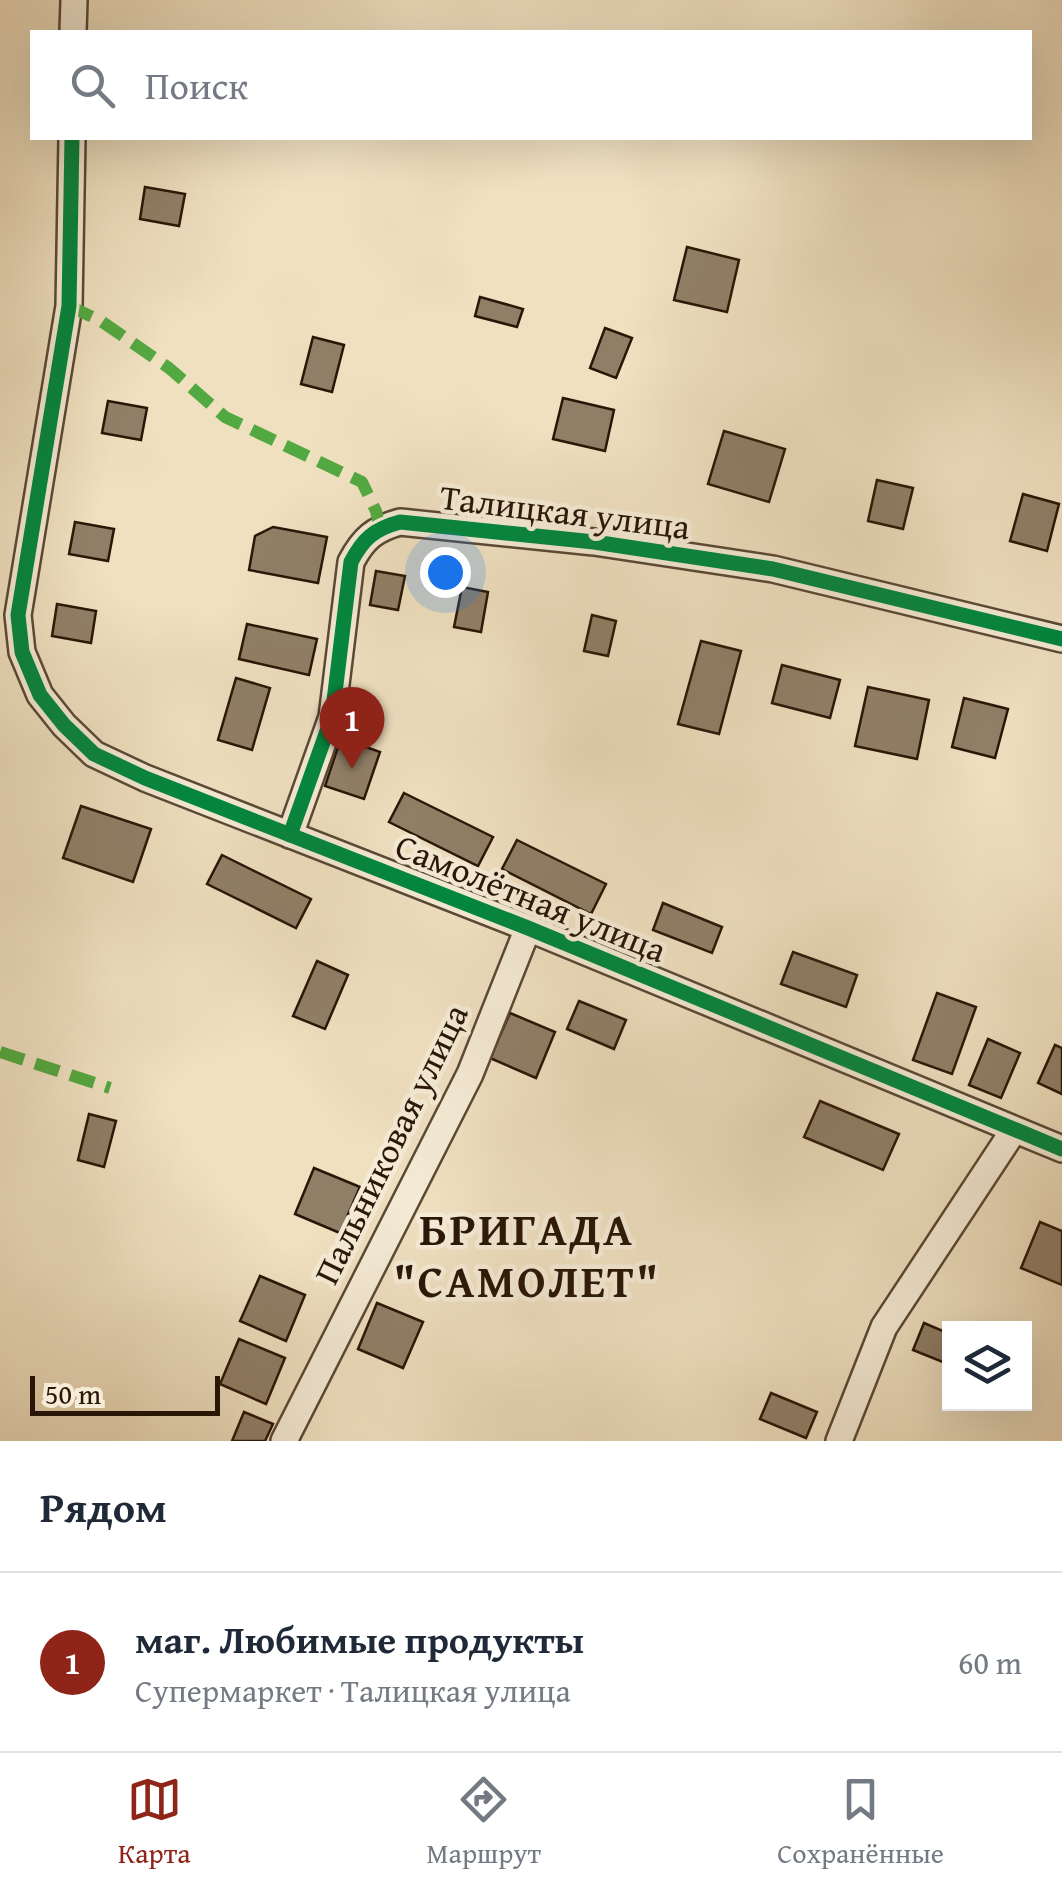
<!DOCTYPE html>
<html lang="ru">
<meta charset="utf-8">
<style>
body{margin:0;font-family:"Gentium Book Plus",serif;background:#f6f6f7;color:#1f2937}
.controls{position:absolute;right:30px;bottom:30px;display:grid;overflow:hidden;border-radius:0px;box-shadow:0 10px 40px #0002}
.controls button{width:90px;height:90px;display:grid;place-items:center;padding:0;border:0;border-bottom:2px solid #e0e1e3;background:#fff;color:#1f2937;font:50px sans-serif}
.scale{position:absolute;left:30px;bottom:25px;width:190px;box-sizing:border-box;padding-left:10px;border:5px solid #291607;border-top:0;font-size:28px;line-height:35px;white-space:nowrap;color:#291607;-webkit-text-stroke:8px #f5ebd6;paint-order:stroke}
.you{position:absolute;left:445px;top:572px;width:35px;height:35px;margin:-25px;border:8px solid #fff;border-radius:50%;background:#1a73e8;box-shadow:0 0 0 15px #1a73e833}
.badge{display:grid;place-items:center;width:65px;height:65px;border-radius:50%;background:#8f2418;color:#fff;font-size:32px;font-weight:700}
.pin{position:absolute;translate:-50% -82px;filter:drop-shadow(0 2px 5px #0008)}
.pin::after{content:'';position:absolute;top:52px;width:35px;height:30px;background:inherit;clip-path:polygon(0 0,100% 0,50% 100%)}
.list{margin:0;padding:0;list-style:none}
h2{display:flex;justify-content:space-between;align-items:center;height:130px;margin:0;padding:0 40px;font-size:42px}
h2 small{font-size:32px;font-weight:400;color:#747a83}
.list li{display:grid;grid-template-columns:65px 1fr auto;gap:30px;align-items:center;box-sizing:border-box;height:180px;padding:0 40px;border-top:2px solid #e0e1e3}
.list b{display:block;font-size:38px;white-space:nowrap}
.list p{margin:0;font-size:32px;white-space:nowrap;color:#747a83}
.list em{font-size:32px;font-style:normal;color:#747a83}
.icon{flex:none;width:55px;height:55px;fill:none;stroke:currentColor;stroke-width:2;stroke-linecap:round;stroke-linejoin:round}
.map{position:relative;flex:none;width:1062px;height:1441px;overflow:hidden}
.search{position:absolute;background:#fff;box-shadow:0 10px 40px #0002;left:30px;right:30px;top:30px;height:110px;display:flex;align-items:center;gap:25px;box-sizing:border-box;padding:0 35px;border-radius:0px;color:#747a83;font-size:38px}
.sheet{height:310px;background:#fff}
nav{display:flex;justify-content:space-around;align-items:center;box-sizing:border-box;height:140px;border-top:2px solid #e0e1e3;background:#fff;font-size:28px;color:#747a83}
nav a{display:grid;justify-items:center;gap:5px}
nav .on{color:#8f2418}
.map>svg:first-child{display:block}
.building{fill:#907f67;stroke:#291607;stroke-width:2.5}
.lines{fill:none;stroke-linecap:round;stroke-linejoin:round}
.minor-casing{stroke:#5a4835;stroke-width:30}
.minor{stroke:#f5ebd6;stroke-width:25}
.quiet{stroke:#53a941;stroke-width:12;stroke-dasharray:25 12;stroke-linecap:butt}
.cycleway-casing{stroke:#f5ebd6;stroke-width:21}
.cycleway{stroke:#00873e;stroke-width:15}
.labels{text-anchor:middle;stroke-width:9;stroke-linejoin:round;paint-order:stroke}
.street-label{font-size:35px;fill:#291607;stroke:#f5ebd6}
.district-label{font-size:45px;font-weight:bold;letter-spacing:2.5px;fill:#291607;stroke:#f5ebd6}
</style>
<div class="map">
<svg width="1062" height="1441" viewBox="0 0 1062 1441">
<rect width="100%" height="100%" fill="#efe0c0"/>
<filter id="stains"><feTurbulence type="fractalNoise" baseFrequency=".002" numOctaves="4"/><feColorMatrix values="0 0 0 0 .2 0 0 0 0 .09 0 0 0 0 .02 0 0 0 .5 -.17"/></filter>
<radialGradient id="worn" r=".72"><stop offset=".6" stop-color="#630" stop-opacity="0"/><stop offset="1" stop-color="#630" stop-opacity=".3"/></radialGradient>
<!-- building -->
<g class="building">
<polygon points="145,187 185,194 179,226 140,219"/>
<polygon points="687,247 739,260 727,312 674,300"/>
<polygon points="480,297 523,309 517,327 475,316"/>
<polygon points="605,328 632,338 616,378 590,368"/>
<polygon points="313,337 344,345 332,392 301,384"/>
<polygon points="563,398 614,410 605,451 553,439"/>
<polygon points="108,401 147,408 141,440 102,433"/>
<polygon points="724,431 785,449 769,502 708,484"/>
<polygon points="877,480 913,488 903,529 868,521"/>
<polygon points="1023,494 1059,504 1047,551 1010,541"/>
<polygon points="75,522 114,529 108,561 69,554"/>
<polygon points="273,527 327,537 318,583 249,570 255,536"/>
<polygon points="376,571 405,576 398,610 370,605"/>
<polygon points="462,587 488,592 481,632 454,627"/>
<polygon points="57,604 96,611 91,643 52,636"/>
<polygon points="592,615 616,621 608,656 584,651"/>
<polygon points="247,624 317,639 309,675 239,659"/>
<polygon points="701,641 741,651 719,734 678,724"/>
<polygon points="782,665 840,680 830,718 772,703"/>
<polygon points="236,678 270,688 252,750 218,740"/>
<polygon points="868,687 929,700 917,759 855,746"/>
<polygon points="964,698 1008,709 995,758 952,747"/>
<polygon points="341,738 380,752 364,799 325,786"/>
<polygon points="404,793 493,837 478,866 389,822"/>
<polygon points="81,806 151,829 133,882 63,858"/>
<polygon points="517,840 606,884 591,914 502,869"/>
<polygon points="222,855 311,899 296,928 207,884"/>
<polygon points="663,903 722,927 712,953 653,930"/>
<polygon points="793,952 857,975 846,1007 781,984"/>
<polygon points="317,961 348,975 325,1029 293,1016"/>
<polygon points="937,993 976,1007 952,1074 913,1060"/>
<polygon points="579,1001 626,1020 614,1049 567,1029"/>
<polygon points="510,1013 555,1032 536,1078 490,1058"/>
<polygon points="988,1039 1020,1053 1001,1098 969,1085"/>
<polygon points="1055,1045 1062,1048 1062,1094 1038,1083"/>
<polygon points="820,1101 899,1134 883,1170 804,1137"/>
<polygon points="89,1114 116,1121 104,1167 78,1160"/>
<polygon points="314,1168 360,1187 340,1233 295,1214"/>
<polygon points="1040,1222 1062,1231 1062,1285 1021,1268"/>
<polygon points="260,1276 305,1295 286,1341 240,1321"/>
<polygon points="377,1303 423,1322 403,1368 358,1349"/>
<polygon points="924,1323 950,1334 950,1365 913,1350"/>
<polygon points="239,1339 285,1358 266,1404 220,1384"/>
<polygon points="771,1393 817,1412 806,1438 760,1419"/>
<polygon points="244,1412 273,1424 265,1441 232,1441"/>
</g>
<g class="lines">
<defs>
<g id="minor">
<polyline points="73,32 74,0"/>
<polyline points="72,138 69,306 18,615 22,652 40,695 64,725 94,754 145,778 528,928 1062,1149"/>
<path d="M 290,835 L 332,717 L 351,562 C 363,539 374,529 400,522 L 594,542 L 773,569 L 1062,639"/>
<polyline points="284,1441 470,1074 528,928"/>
<polyline points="839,1441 884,1327 1014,1130"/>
</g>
</defs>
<!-- minor casing -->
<use href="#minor" class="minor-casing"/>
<!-- minor -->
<use href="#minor" class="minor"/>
<!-- quiet -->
<g class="quiet">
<polyline points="69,306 101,321 169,368 225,417 362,482 376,511 380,529"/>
<polyline points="0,1052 110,1088"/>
</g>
<defs>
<g id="cycleway">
<polyline points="72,138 69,306 18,615 22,652 40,695 64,725 94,754 145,778 528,928 1062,1149"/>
<path d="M 290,835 L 332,717 L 351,562 C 363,539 374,529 400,522 L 594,542 L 773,569 L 1062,639"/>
</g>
</defs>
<!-- cycleway casing -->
<use href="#cycleway" class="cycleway-casing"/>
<!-- cycleway -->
<use href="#cycleway" class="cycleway"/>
</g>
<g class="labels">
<!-- street labels -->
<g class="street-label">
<text transform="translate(565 512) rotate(7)" y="12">Талицкая улица</text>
<text transform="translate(531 898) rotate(22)" y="12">Самолётная улица</text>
<text transform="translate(391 1144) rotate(-64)" y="12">Пальниковая улица</text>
</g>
<!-- district labels -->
<g class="district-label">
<text x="527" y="1245">БРИГАДА<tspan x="527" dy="52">"САМОЛЕТ"</tspan></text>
</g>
</g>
<rect width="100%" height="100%" filter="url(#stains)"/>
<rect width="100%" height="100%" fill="url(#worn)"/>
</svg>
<div class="controls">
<button><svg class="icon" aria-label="layers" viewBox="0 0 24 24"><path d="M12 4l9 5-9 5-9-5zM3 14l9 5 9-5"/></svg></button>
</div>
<div class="scale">50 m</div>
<div class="you"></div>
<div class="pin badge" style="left:352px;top:769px">1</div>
<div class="search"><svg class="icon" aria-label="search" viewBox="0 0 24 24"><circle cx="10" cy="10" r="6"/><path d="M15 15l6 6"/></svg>Поиск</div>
</div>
<section class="sheet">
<h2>Рядом<small></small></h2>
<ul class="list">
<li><span class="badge">1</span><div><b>маг. Любимые продукты</b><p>Супермаркет · Талицкая улица</p></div><em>60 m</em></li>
</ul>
</section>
<nav>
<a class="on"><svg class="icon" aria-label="map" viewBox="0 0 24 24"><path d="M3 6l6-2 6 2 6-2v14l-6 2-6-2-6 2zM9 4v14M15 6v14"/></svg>Карта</a>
<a><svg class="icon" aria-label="directions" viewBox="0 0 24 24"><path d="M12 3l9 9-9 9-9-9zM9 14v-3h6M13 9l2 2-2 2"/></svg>Маршрут</a>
<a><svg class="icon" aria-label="saved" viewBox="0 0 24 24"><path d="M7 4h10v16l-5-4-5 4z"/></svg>Сохранённые</a>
</nav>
